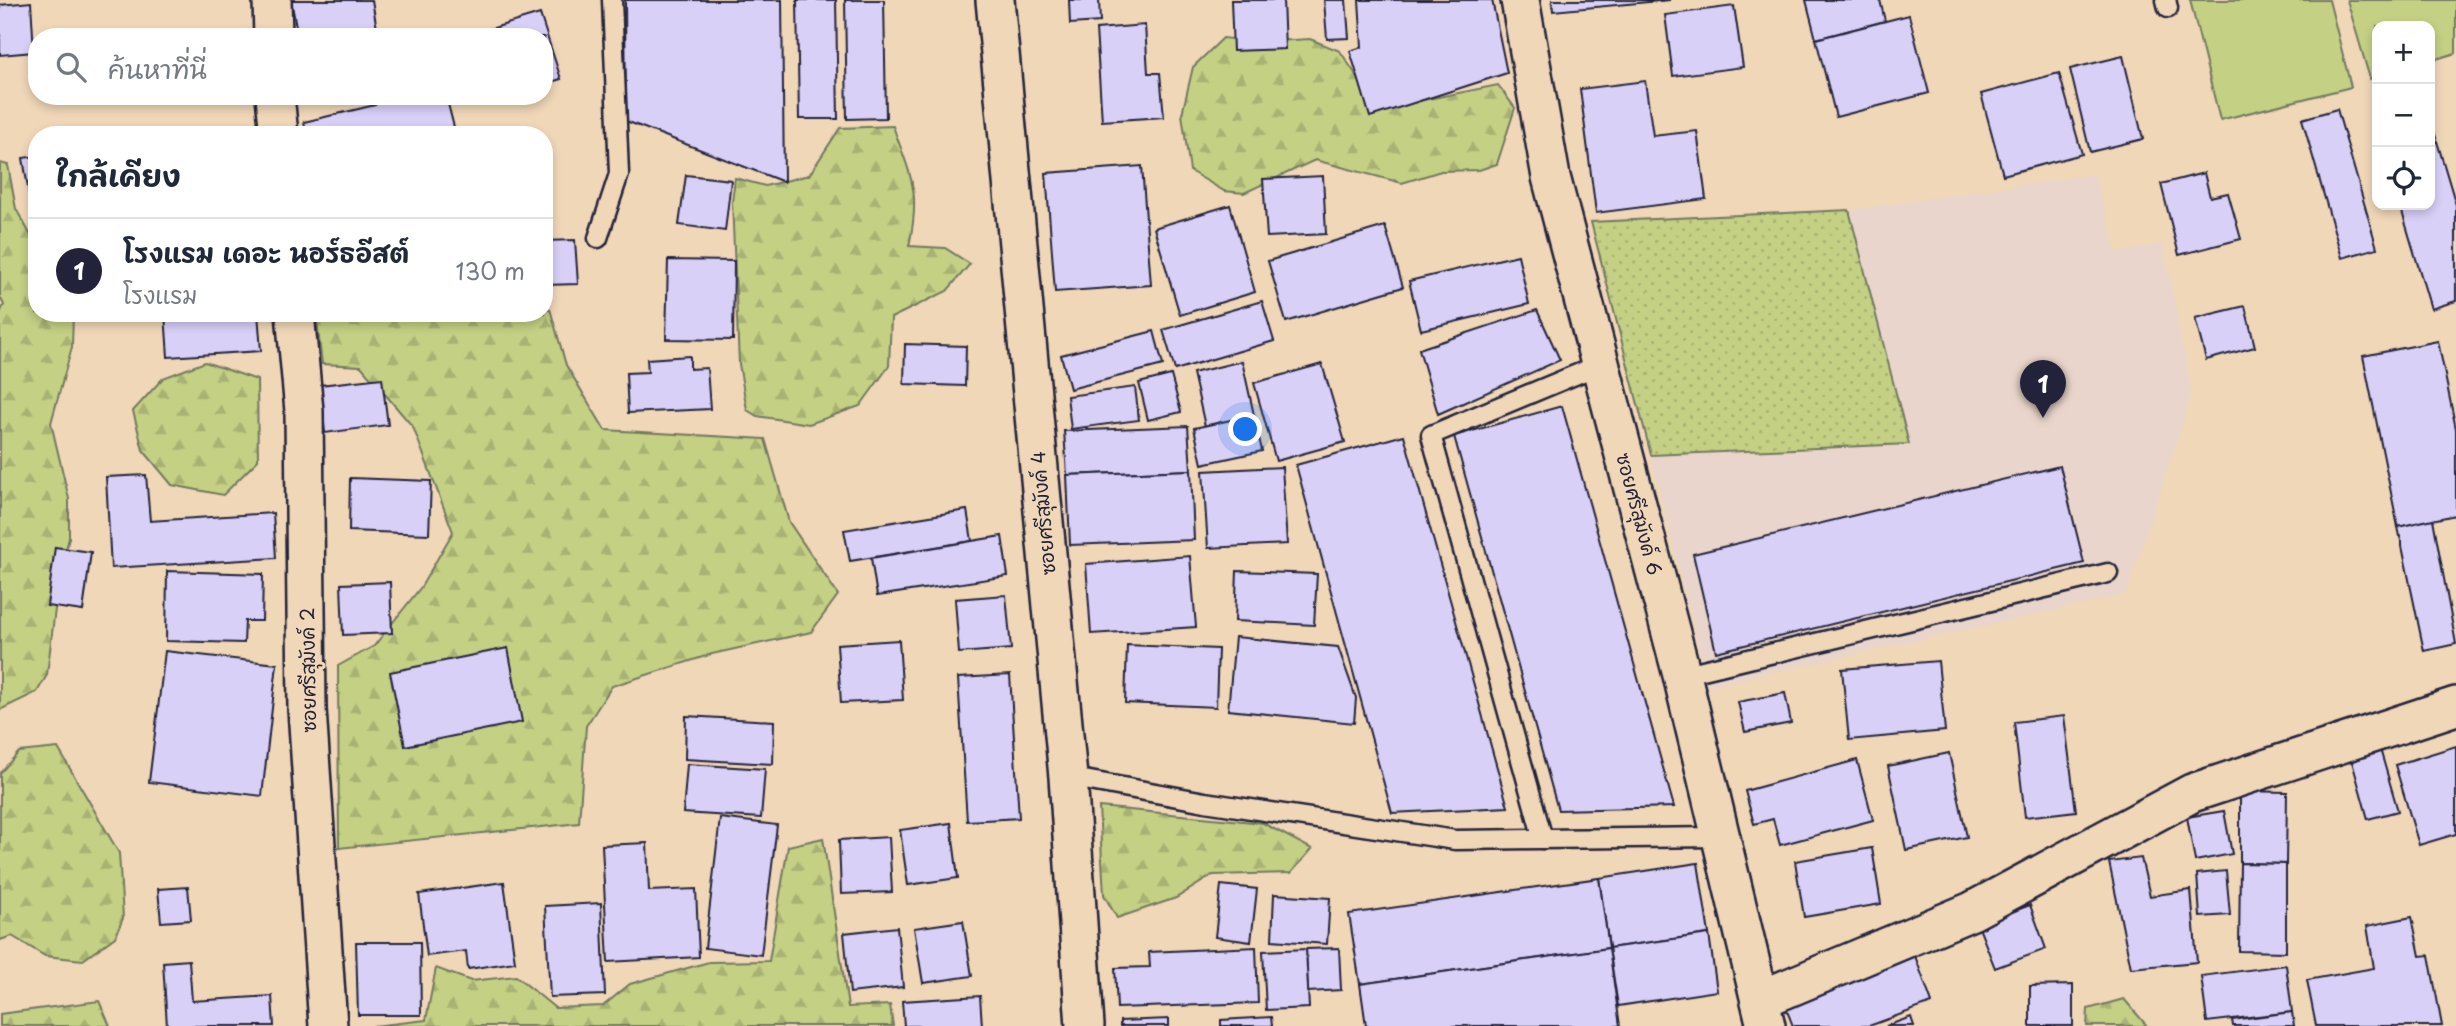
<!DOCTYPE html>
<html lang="th">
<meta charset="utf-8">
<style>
body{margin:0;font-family:"Playpen Sans","Playpen Sans Thai",sans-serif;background:#f2f2f3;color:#1f2937}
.controls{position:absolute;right:21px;top:21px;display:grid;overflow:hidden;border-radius:14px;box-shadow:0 4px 10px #0003}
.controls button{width:63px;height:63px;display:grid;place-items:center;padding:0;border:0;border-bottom:2px solid #e0e1e3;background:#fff;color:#1f2937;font:35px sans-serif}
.you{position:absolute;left:1246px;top:430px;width:24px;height:24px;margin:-18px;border:5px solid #fff;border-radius:50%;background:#1a73e8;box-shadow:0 0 0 10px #1a73e833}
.badge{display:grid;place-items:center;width:46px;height:46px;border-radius:50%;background:#22223b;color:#fff;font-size:23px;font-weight:700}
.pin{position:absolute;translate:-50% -58px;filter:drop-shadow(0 2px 4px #0008)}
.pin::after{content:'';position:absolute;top:37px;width:24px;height:21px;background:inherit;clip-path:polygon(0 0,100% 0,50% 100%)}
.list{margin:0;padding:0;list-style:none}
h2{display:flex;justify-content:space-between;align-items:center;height:91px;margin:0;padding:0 28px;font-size:30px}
h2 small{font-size:23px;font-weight:400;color:#747a83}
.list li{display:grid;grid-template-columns:46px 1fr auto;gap:21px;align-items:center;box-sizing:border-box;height:105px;padding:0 28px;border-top:2px solid #e0e1e3}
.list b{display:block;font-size:26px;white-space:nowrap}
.list p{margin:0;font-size:23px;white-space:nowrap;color:#747a83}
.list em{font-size:23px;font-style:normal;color:#747a83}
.icon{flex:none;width:38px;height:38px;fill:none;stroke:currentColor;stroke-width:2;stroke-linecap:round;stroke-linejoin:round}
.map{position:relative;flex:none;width:2456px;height:1026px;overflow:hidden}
.search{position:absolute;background:#fff;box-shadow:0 4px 10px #0003;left:28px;top:28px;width:525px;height:77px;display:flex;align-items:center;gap:18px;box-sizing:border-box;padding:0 24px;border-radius:28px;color:#747a83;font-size:26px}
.panel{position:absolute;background:#fff;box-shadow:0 4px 10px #0003;left:28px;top:126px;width:525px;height:196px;border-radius:28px}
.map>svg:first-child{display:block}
.built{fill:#e9d5cb}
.green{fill:url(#green-dots);stroke:#737960;stroke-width:2}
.forest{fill:url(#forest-firs);stroke:#737960;stroke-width:2}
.pitch{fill:#c4d084;stroke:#737960;stroke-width:2}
.building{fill:#d9d0f8;stroke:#22223b;stroke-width:2}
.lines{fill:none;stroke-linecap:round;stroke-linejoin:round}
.service-casing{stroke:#22223b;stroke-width:23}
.minor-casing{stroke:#22223b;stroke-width:42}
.service{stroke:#f0d7b8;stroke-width:18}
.minor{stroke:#f0d7b8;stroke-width:37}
.labels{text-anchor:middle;stroke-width:6;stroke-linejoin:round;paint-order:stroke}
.street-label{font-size:19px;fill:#22223b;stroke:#f0d7b8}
</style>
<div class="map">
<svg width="2456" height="1026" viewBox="0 0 2456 1026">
<defs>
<pattern id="green-dots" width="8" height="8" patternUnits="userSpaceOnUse" patternTransform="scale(1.75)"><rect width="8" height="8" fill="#c4d084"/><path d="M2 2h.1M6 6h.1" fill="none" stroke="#a8b273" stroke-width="1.8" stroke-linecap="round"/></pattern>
<pattern id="forest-firs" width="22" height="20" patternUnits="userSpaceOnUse" patternTransform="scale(1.75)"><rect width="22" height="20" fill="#c4d084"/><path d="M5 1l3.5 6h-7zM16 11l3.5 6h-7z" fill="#a8b273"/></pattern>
</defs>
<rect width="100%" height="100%" fill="#f0d7b8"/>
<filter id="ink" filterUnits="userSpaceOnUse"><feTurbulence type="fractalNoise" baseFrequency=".0143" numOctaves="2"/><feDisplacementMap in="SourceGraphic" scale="14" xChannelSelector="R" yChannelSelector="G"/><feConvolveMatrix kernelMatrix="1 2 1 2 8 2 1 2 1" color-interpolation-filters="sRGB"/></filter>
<g filter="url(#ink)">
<!-- built -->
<polygon class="built" points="2094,174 2117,253 2163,243 2192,393 2126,595 1708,686 1651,455 1909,444 1849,210"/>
<!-- green -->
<polygon class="green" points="1849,210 1909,444 1651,455 1591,222"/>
<!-- forest -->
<g class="forest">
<polygon points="1223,38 1258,42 1310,39 1340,51 1379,109 1498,85 1515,108 1497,164 1479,170 1441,171 1402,183 1315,160 1244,193 1224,191 1190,171 1182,114 1193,67"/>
<path d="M 893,126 C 911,178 921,190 909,246 L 945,248 L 970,264 L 947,291 L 891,318 L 889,366 L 860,406 L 809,424 L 757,416 L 747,410 L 739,364 L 732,202 L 735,178 L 765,186 L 809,175 L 840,128 Z"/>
<polygon points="0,163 8,165 16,209 37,246 37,313 73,313 72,347 51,423 69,499 69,538 59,576 47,675 37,692 0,710 0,313 4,305 0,297"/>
<polygon points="544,308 550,309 566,365 605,430 765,439 789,522 838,595 811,632 712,654 612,686 586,726 579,823 339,848 338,666 374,646 421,587 453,532 413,427 361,366 322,364 316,313 544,313"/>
<polygon points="205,362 257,380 258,460 223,495 172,485 143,450 133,411 163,378"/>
<polygon points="58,748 119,853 123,918 115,937 83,960 45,956 12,936 0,940 0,773 19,752"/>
<polygon points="1099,807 1263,823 1312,849 1291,873 1213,875 1176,898 1117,918 1104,895"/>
<polygon points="823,838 848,1007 890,1005 893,1026 373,1026 426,1020 436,968 471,981 516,976 555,1008 603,1006 630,984 709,962 769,961 788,846"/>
<polygon points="2124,999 2147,1026 2087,1026 2088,1009"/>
<polygon points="99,1001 110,1026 0,1026 0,1014"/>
</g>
<!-- pitch -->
<g class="pitch">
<polygon points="2190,0 2329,0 2351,87 2220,120"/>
<polygon points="2347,0 2456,0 2456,53 2430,61 2430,26 2377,26 2377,76 2370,79"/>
</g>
<!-- building -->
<g class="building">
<polygon points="291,0 372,0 377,29 329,37 298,37"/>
<polygon points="625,0 782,0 784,182 626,121"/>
<polygon points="797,0 836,0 838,119 799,119"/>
<polygon points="845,0 884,0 886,118 847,119"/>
<polygon points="1069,0 1099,0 1100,22 1070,24"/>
<polygon points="1231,0 1283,0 1285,49 1233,51"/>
<polygon points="1324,0 1346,0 1349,38 1327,39"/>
<polygon points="1359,0 1492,0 1507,73 1370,117 1350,51 1362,47"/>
<polygon points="1552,0 1670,0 1553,11"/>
<polygon points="1806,0 1880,0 1885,21 1816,39"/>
<polygon points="31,2 34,52 0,55 0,5"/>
<polygon points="1734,6 1743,67 1673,76 1665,15"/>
<polygon points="540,14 561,79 544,84 544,37 478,37 477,33"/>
<polygon points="1909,15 1929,93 1836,117 1816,39"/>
<polygon points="1145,25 1148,73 1160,73 1164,117 1102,121 1096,29"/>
<polygon points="2123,56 2143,139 2090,152 2070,69"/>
<polygon points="2059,73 2082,154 2003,175 1981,94"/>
<polygon points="1645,81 1653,136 1697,131 1706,199 1596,213 1580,89"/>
<polygon points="372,96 446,96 456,135 307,135 304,122 375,105"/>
<polygon points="2337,109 2377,248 2342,258 2302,119"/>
<polygon points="2430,118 2456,205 2456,301 2431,309 2400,205 2430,205"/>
<polygon points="37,156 37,198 30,200 23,158"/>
<polygon points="1142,166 1151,285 1055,292 1046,173"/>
<polygon points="2204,173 2210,197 2228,193 2241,239 2179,255 2161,184"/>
<polygon points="686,175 731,180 725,231 679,225"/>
<polygon points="1323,176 1326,234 1267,237 1263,179"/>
<polygon points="1230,205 1255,292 1180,315 1154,228"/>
<polygon points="1385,226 1403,287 1286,322 1268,261"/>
<polygon points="575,240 578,284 544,285 544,241"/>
<polygon points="1518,255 1529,304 1421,330 1409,281"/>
<polygon points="668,260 734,261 733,340 666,339"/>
<polygon points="1262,301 1274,341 1175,370 1163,330"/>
<polygon points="2245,306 2255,347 2206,360 2195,318"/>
<polygon points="1537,310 1560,360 1438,414 1419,349"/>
<polygon points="104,313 146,313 146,318 104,320"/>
<polygon points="165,313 258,313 261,351 168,357"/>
<polygon points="1154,331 1163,365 1070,389 1061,355"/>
<polygon points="2438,341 2456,429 2456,515 2398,527 2363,356"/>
<polygon points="905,344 966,346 965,386 904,384"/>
<polygon points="690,356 690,369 707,368 710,409 628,413 626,373 648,372 647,359"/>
<polygon points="1242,361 1254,415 1205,426 1193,373"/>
<polygon points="1322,364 1345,442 1276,461 1254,383"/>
<polygon points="1171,375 1181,412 1148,420 1139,383"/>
<polygon points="382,378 388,425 325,433 320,385"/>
<polygon points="1135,387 1139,420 1071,429 1067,396"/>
<polygon points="1562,406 1674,807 1558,810 1454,436"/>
<polygon points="1254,415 1262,451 1202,464 1194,428"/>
<polygon points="1188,426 1191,470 1067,475 1064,431"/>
<polygon points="1404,435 1508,807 1392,813 1296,465"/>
<polygon points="2060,466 2084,563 1716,652 1693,554"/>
<polygon points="1282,467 1287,544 1208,548 1203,471"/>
<polygon points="1191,470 1194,540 1070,545 1067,475"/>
<polygon points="146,475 150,521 273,513 276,558 111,568 106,477"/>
<polygon points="350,478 431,481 429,534 349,531"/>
<polygon points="967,510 972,541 850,561 844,530"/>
<polygon points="2433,519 2456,644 2424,651 2398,527"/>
<polygon points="1002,536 1008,576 877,596 871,558"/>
<polygon points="55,547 91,552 83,611 47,606"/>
<polygon points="1190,556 1196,627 1091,634 1086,564"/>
<polygon points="167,571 263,574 262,621 245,621 244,643 166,641"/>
<polygon points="1237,571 1317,574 1314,625 1235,621"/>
<polygon points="390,582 392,633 343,635 341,584"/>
<polygon points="1006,595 1011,649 959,653 955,599"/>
<polygon points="1235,637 1338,647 1356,698 1354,723 1228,710"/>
<polygon points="899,640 903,700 841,703 837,644"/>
<polygon points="1127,645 1218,649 1216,707 1125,703"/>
<polygon points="508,648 522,722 405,746 390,672"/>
<polygon points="165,651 277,664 262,796 149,782"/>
<polygon points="1938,661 1945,731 1849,740 1842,669"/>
<polygon points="1010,675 1019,818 967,821 958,678"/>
<polygon points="1785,693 1791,723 1745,732 1738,702"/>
<polygon points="686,716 774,721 773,764 685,759"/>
<polygon points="2064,716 2076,811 2025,817 2014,722"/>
<polygon points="2456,746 2456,834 2419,845 2395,765"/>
<polygon points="2380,749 2398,811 2368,819 2351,758"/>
<polygon points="1949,753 1967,837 1906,850 1888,766"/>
<polygon points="1857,760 1873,820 1780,845 1773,819 1754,824 1745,791"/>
<polygon points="687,764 765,769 761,818 683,813"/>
<polygon points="2240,791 2287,792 2286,864 2240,863"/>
<polygon points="2224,811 2232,854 2195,861 2187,817"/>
<polygon points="720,818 777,825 761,955 705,948"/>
<polygon points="951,823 958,878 908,885 900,830"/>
<polygon points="889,837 892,892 841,894 839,840"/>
<polygon points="647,843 649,891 696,889 699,957 608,962 602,845"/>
<polygon points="1872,848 1881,904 1804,917 1795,861"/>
<polygon points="2141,858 2150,896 2191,890 2197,962 2131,968 2109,862"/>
<polygon points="1698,863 1709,934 1609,948 1599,878"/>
<polygon points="2240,863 2286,864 2286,952 2239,951"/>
<polygon points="2226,871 2230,915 2200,917 2197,874"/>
<polygon points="1599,878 1609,948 1360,984 1349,914"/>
<polygon points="504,882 515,962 468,969 466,951 427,956 419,894"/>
<polygon points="1221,885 1257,889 1251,942 1215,937"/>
<polygon points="188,887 191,920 161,922 158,889"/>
<polygon points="1274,894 1330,898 1327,944 1272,940"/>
<polygon points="601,903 605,995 550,997 545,906"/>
<polygon points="2030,905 2046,949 1995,968 1978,925"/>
<polygon points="2412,917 2420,956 2429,955 2442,1026 2316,1026 2307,980 2374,968 2367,926"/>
<polygon points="963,921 972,976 923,983 914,928"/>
<polygon points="897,927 903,987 850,993 844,933"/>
<polygon points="1709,934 1717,991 1618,1006 1609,948"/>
<polygon points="356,942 420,942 421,1015 358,1015"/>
<polygon points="1256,947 1258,1003 1117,1008 1115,968 1150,967 1149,952"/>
<polygon points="1339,948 1341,990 1308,992 1306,949"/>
<polygon points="1609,948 1620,1026 1366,1026 1360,984"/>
<polygon points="1306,949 1309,1008 1266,1010 1263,951"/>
<polygon points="1915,956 1932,1003 1869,1026 1793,1026 1784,1003"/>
<polygon points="189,960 192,1001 272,996 274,1026 167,1026 163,962"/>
<polygon points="2286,965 2292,1012 2207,1022 2201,976"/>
<polygon points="2073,985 2073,1026 2030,1026 2030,986"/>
<polygon points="980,996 982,1026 904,1026 902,1001"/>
<polygon points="2292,1012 2294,1026 2233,1026 2232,1020"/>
<polygon points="1271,1017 1272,1026 1221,1026 1221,1020"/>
<polygon points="1911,1017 1914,1026 1886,1026"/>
<polygon points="1169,1019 1169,1026 1120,1026 1120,1021"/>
</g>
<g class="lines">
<defs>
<g id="service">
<polyline points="2166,0 2168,8"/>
<polyline points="598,238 619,174 612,0"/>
<polyline points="1682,675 2108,573"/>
<polyline points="1068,777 1205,802 1455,840 1720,837"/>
<polyline points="1543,839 1431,435 1599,365"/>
</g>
<g id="minor">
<polyline points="272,0 273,37"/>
<polyline points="995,0 1068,777 1085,1026"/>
<polyline points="1520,0 1551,177 1682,675 1766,1026"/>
<polyline points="275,96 279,135"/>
<polyline points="295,313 304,411 307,709 328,1026"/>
<polyline points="1762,999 1972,911 2192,793 2456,706"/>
</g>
</defs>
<!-- service casing -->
<use href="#service" class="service-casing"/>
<!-- minor casing -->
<use href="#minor" class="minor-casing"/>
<!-- service -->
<use href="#service" class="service"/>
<!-- minor -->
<use href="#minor" class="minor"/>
</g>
</g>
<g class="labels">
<!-- street labels -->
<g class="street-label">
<text transform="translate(1043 513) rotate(-95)" y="7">ซอยศรีสุมังค์ 4</text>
<text transform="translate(1639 514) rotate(75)" y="7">ซอยศรีสุมังค์ 6</text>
<text transform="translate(308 670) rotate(-91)" y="7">ซอยศรีสุมังค์ 2</text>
</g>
</g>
</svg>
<div class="controls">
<button>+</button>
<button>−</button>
<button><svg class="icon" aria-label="locate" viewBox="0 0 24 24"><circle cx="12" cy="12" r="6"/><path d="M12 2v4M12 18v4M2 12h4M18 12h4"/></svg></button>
</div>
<div class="you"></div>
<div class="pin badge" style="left:2043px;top:418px">1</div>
<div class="search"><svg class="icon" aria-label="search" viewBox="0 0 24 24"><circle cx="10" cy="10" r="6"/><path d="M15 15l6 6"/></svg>ค้นหาที่นี่</div>
<section class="panel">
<h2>ใกล้เคียง<small></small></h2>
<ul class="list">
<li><span class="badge">1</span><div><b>โรงแรม เดอะ นอร์ธอีสต์</b><p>โรงแรม</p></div><em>130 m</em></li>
</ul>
</section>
</div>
